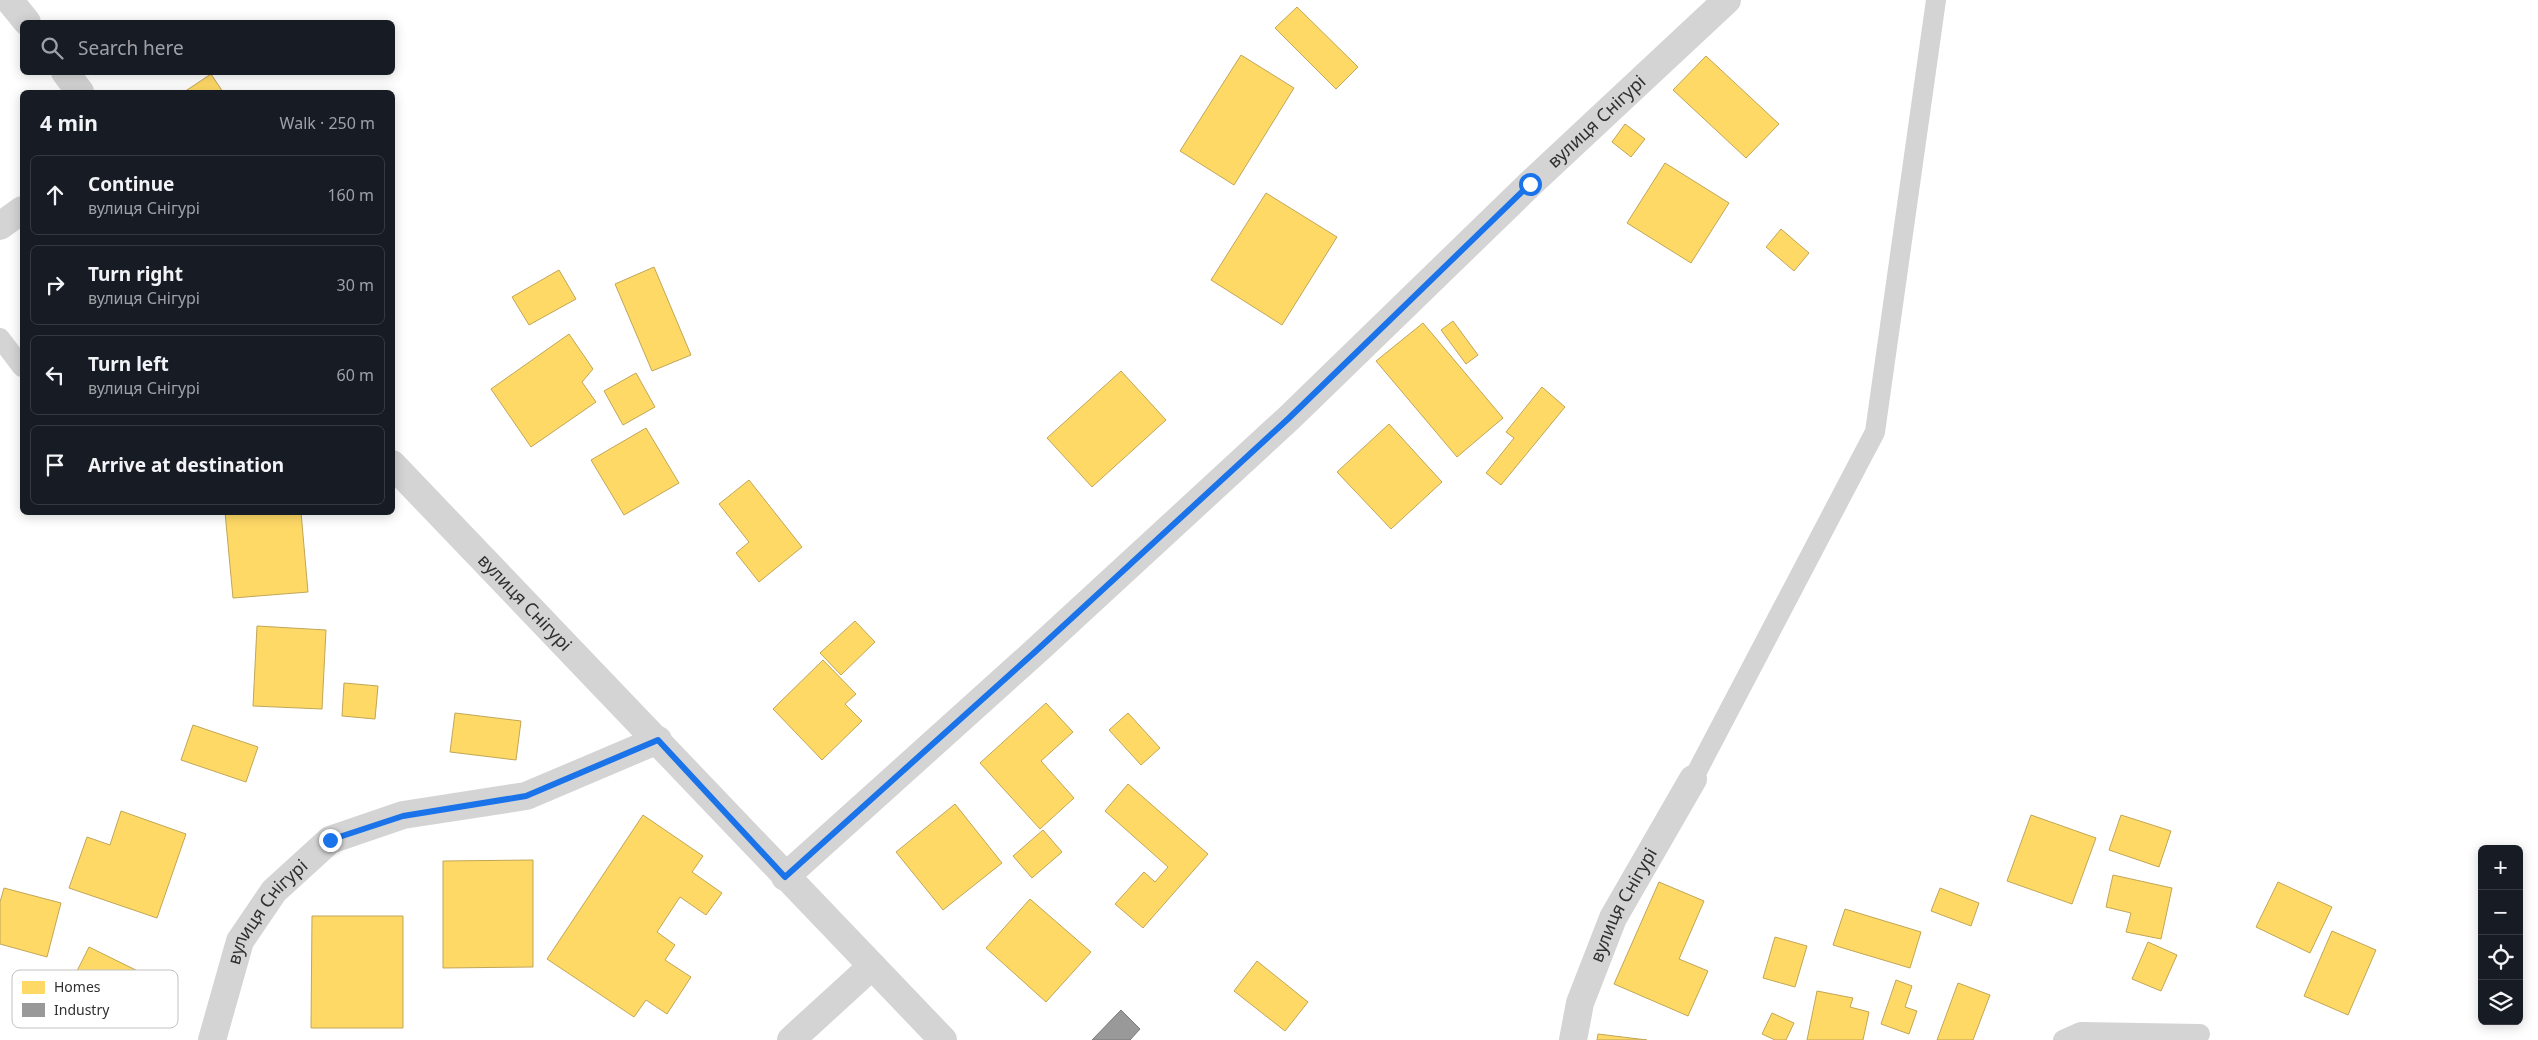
<!DOCTYPE html>
<meta charset="utf-8">
<style>
body{margin:0;font-family:"Noto Sans",sans-serif;background:#20242c;color:#f1f3f6}
.controls{position:absolute;right:15px;bottom:15px;display:grid;overflow:hidden;border-radius:8px;box-shadow:0 2px 12px #0003}
.controls button{width:45px;height:45px;display:grid;place-items:center;padding:0;border:0;border-bottom:1px solid #363941;background:#171b24;color:#f1f3f6;font:25px sans-serif}
.stop{position:absolute;width:15px;height:15px;margin:-11px;border:4px solid #1a73e8;border-radius:50%;background:#fff}
.stop.end{background:#1a73e8;border-color:#fff;box-shadow:0 1px 5px #0008}
.list{margin:0;padding:0;list-style:none}
h2{display:flex;justify-content:space-between;align-items:center;height:65px;margin:0;padding:0 20px;font-size:21px}
h2 small{font-size:16px;font-weight:400;color:#9ea1a6}
.list li{display:grid;grid-template-columns:32px 1fr auto;gap:15px;align-items:center;box-sizing:border-box;height:80px;margin:0 10px 10px;padding:0 10px;border:1px solid #363941;border-radius:8px}
.list b{display:block;font-size:19px;white-space:nowrap}
.list p{margin:0;font-size:16px;white-space:nowrap;color:#9ea1a6}
.list em{font-size:16px;font-style:normal;color:#9ea1a6}
.icon{flex:none;width:28px;height:28px;fill:none;stroke:currentColor;stroke-width:2;stroke-linecap:round;stroke-linejoin:round}
.map{position:relative;flex:none;width:2538px;height:1040px;overflow:hidden}
.search{position:absolute;background:#171b24;box-shadow:0 2px 12px #0003;left:20px;top:20px;width:375px;height:55px;display:flex;align-items:center;gap:12px;box-sizing:border-box;padding:0 18px;border-radius:8px;color:#9ea1a6;font-size:19px}
.panel{position:absolute;background:#171b24;box-shadow:0 2px 12px #0003;left:20px;top:90px;width:375px;height:425px;border-radius:8px}
.map>svg:first-child{display:block}
.homes{fill:#ffd966;stroke:#c1a656}
.industry{fill:#999;stroke:#7a7a7a}
.lines{fill:none;stroke-linecap:round;stroke-linejoin:round}
.service{stroke:#d4d4d4;stroke-width:20}
.minor{stroke:#d4d4d4;stroke-width:28}
.route{stroke:#1a73e8;stroke-width:6}
.labels{text-anchor:middle;stroke-width:5;stroke-linejoin:round;paint-order:stroke}
.street-label{font-size:18px;fill:#303030;stroke:#fff}
.key{fill:#fff;stroke:#c1c1c1;stroke-width:1}
.key-label{font-size:14px;fill:#303030}
</style>
<div class="map">
<svg width="2538" height="1040" viewBox="0 0 2538 1040">
<rect width="100%" height="100%" fill="#fff"/>
<!-- homes -->
<g class="homes">
<polygon points="1297,7 1358,67 1336,89 1275,28"/>
<polygon points="1241,55 1294,88 1234,185 1180,151"/>
<polygon points="1706,56 1779,124 1746,158 1673,90"/>
<polygon points="211,74 223,92 184,92"/>
<polygon points="1625,124 1645,139 1631,157 1612,142"/>
<polygon points="1665,163 1729,203 1691,263 1627,223"/>
<polygon points="1266,193 1337,237 1282,325 1211,280"/>
<polygon points="1781,229 1809,253 1794,271 1766,247"/>
<polygon points="654,267 691,355 652,371 615,284"/>
<polygon points="559,270 576,299 529,325 512,297"/>
<polygon points="1453,321 1478,355 1466,364 1441,330"/>
<polygon points="1423,323 1503,418 1457,457 1376,361"/>
<polygon points="569,334 593,369 582,382 596,402 531,447 491,389"/>
<polygon points="1121,371 1166,420 1092,487 1047,438"/>
<polygon points="636,373 655,407 623,425 604,391"/>
<polygon points="1542,387 1565,407 1501,485 1486,473 1514,438 1506,432"/>
<polygon points="1389,424 1442,482 1391,529 1337,472"/>
<polygon points="646,428 679,483 624,515 591,460"/>
<polygon points="749,480 802,547 759,582 736,553 749,542 719,504"/>
<polygon points="225,512 301,512 308,592 233,598"/>
<polygon points="855,621 875,642 841,675 820,653"/>
<polygon points="257,626 326,630 322,709 253,706"/>
<polygon points="823,660 856,694 845,704 862,721 822,760 773,709"/>
<polygon points="344,683 378,686 375,719 342,716"/>
<polygon points="1046,703 1073,732 1041,761 1074,798 1040,829 980,763"/>
<polygon points="455,713 521,721 516,760 450,752"/>
<polygon points="1128,713 1160,748 1141,765 1109,730"/>
<polygon points="193,725 258,747 246,782 181,760"/>
<polygon points="1128,784 1208,854 1143,928 1115,904 1144,872 1155,882 1168,867 1105,811"/>
<polygon points="955,804 1002,863 943,910 896,852"/>
<polygon points="121,811 186,834 157,918 69,888 87,837 110,845"/>
<polygon points="643,815 703,856 692,872 722,893 706,915 680,897 657,932 675,945 665,960 691,977 667,1014 646,1000 634,1017 547,959"/>
<polygon points="2031,815 2096,838 2072,904 2007,881"/>
<polygon points="2121,815 2171,831 2159,867 2109,850"/>
<polygon points="1043,830 1062,852 1032,878 1013,856"/>
<polygon points="533,860 533,967 443,968 443,861"/>
<polygon points="2113,875 2172,888 2161,939 2126,932 2131,913 2106,907"/>
<polygon points="1659,882 1704,901 1679,959 1708,971 1688,1016 1614,984"/>
<polygon points="2278,882 2332,907 2310,953 2256,927"/>
<polygon points="4,888 61,903 47,957 0,944 0,902"/>
<polygon points="1940,888 1979,903 1971,926 1931,911"/>
<polygon points="1030,899 1091,952 1046,1002 986,948"/>
<polygon points="1845,909 1921,932 1910,968 1833,945"/>
<polygon points="312,916 403,916 403,1028 311,1028"/>
<polygon points="2332,931 2376,950 2348,1015 2304,996"/>
<polygon points="1775,937 1807,946 1795,987 1763,978"/>
<polygon points="2148,942 2177,955 2161,991 2132,979"/>
<polygon points="89,947 150,977 131,1018 69,987"/>
<polygon points="1257,961 1308,1002 1285,1031 1234,991"/>
<polygon points="1896,980 1912,986 1905,1007 1917,1011 1909,1034 1881,1024"/>
<polygon points="1958,983 1990,995 1973,1040 1937,1040"/>
<polygon points="1817,991 1853,998 1850,1007 1869,1012 1863,1040 1807,1040"/>
<polygon points="1772,1013 1794,1023 1786,1040 1775,1040 1762,1034"/>
<polygon points="1598,1034 1647,1040 1597,1040"/>
</g>
<!-- industry -->
<polygon class="industry" points="1121,1010 1140,1029 1130,1040 1092,1040"/>
<g class="lines">
<!-- service -->
<g class="service">
<polyline points="0,338 22,367"/>
<polyline points="1693,779 1875,432 1936,0"/>
<polyline points="2063,1040 2081,1032 2200,1034"/>
</g>
<!-- minor -->
<g class="minor">
<polyline points="9,0 27,22"/>
<polyline points="65,72 80,92"/>
<polyline points="0,226 22,210"/>
<path id="s1" d="M 392,464 L 943,1040"/>
<path id="s2" d="M 785,877 L 1036,651 L 1289,418 L 1530,184 L 1727,0"/>
<path id="s3" d="M 212,1040 L 240,941 L 274,891 L 330,840 L 403,815 L 526,796 L 658,740"/>
<polyline points="791,1040 872,966"/>
<path id="s4" d="M 1573,1040 L 1580,1003 L 1613,918 L 1693,779"/>
</g>
</g>
<g class="lines">
<!-- route -->
<polyline class="route" points="330,840 403,816 526,796 658,740 785,877 1036,651 1289,418 1530,184"/>
</g>
<g class="labels">
<!-- street labels -->
<g class="street-label">
<text dy="6" stroke="none"><textPath href="#s2" startOffset="1109">вулиця Снігурі</textPath></text>
<text dy="6" stroke="none"><textPath href="#s1" startOffset="192">вулиця Снігурі</textPath></text>
<text dy="6" stroke="none"><textPath href="#s4" startOffset="145">вулиця Снігурі</textPath></text>
<text dy="6" stroke="none"><textPath href="#s3" startOffset="142">вулиця Снігурі</textPath></text>
</g>
</g>
<!-- legend -->
<rect x="12" y="970" width="166" height="58" rx="8" class="key"/>
<rect x="22" y="981" width="23" height="13" fill="#ffd966"/>
<rect x="22" y="1003" width="23" height="14" fill="#999"/>
<g class="key-label">
<text x="54" y="992">Homes</text>
<text x="54" y="1015">Industry</text>
</g>
</svg>
<div class="controls">
<button>+</button>
<button>−</button>
<button><svg class="icon" aria-label="locate" viewBox="0 0 24 24"><circle cx="12" cy="12" r="6"/><path d="M12 2v4M12 18v4M2 12h4M18 12h4"/></svg></button>
<button><svg class="icon" aria-label="layers" viewBox="0 0 24 24"><path d="M12 4l9 5-9 5-9-5zM3 14l9 5 9-5"/></svg></button>
</div>
<div class="stop" style="left:1530px;top:184px"></div>
<div class="stop end" style="left:330px;top:840px"></div>
<div class="search"><svg class="icon" aria-label="search" viewBox="0 0 24 24"><circle cx="10" cy="10" r="6"/><path d="M15 15l6 6"/></svg>Search here</div>
<section class="panel">
<h2>4 min<small>Walk · 250 m</small></h2>
<ul class="list">
<li><svg class="icon" aria-label="ahead" viewBox="0 0 24 24"><path d="M12 20V5M6 11l6-6 6 6"/></svg><div><b>Continue</b><p>вулиця Снігурі</p></div><em>160 m</em></li>
<li><svg class="icon" aria-label="right" viewBox="0 0 24 24"><path d="M7 20v-9h11M14 6l5 5-5 5"/></svg><div><b>Turn right</b><p>вулиця Снігурі</p></div><em>30 m</em></li>
<li><svg class="icon" aria-label="left" viewBox="0 0 24 24"><path d="M17 20v-9H6M10 6l-5 5 5 5"/></svg><div><b>Turn left</b><p>вулиця Снігурі</p></div><em>60 m</em></li>
<li><svg class="icon" aria-label="arrive" viewBox="0 0 24 24"><path d="M6 21V4h12l-3 4 3 4H6"/></svg><div><b>Arrive at destination</b></div></li>
</ul>
</section>
</div>
